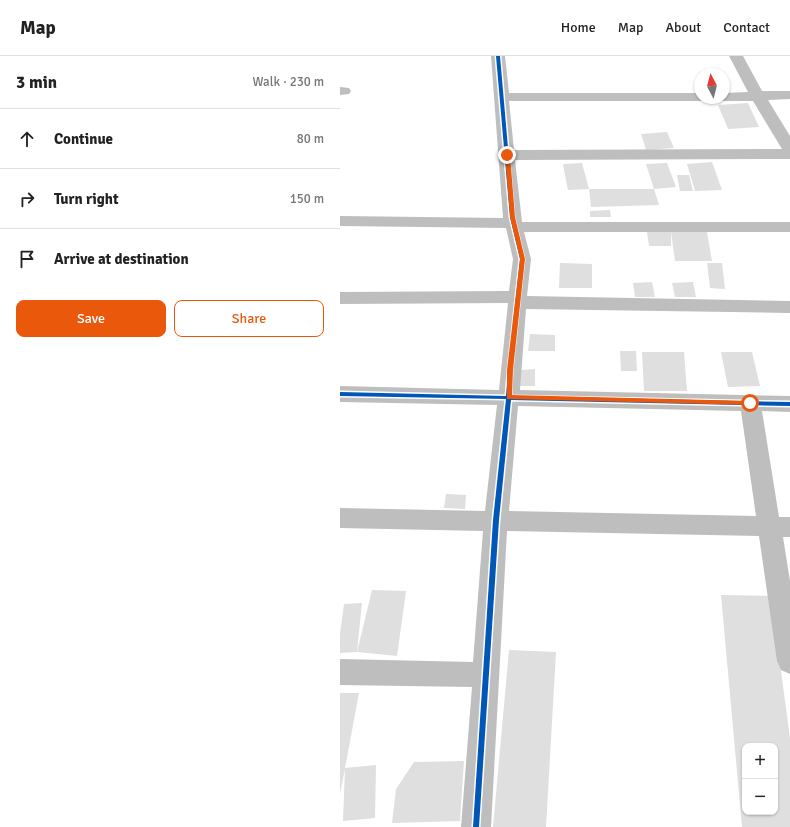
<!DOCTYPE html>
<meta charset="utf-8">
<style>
body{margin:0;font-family:Signika,sans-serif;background:#f2f2f2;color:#222}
.controls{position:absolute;right:12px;bottom:12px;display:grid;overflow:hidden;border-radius:8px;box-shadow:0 1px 3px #0004}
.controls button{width:36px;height:36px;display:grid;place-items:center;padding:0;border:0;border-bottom:1px solid #e0e0e0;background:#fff;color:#222;font:20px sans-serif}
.compass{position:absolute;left:354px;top:12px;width:36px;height:36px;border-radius:50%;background:#fff;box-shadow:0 1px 3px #0004;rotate:353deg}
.stop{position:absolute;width:12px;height:12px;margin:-9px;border:3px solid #ea580c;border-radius:50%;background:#fff}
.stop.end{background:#ea580c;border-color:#fff;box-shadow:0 1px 4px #0008}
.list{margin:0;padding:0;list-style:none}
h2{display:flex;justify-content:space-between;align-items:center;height:52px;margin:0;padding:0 16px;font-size:17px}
h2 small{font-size:13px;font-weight:400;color:#767676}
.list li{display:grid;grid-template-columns:26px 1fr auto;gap:12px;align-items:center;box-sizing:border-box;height:60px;padding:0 16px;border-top:1px solid #e0e0e0}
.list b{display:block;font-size:15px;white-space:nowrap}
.list em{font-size:13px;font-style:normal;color:#767676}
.actions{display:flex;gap:8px;padding:12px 16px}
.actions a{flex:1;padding:9px 0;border:1px solid #ea580c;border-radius:8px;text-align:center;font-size:14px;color:#ea580c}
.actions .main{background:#ea580c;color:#fff}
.icon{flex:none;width:22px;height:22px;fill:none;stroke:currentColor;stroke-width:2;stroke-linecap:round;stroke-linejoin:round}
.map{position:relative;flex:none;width:450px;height:771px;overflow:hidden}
header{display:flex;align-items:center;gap:24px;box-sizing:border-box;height:56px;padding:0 20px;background:#fff;border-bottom:1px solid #e0e0e0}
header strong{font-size:19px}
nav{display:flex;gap:22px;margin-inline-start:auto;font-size:14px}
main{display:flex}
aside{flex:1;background:#fff}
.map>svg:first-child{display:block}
.building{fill:#dfdfdf;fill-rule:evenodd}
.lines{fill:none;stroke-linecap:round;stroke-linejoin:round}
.minor{fill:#bebebe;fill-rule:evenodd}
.cycleway-casing{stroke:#fff;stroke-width:3}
.cycleway{fill:#0057b8;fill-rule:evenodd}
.route{fill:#ea580c}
</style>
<header>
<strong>Map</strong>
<nav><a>Home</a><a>Map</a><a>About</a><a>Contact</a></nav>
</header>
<main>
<aside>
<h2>3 min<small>Walk · 230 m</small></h2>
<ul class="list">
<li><svg class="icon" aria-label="ahead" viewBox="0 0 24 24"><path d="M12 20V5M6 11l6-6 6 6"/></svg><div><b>Continue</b></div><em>80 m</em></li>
<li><svg class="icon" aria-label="right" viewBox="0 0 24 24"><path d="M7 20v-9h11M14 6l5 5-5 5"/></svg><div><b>Turn right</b></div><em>150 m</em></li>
<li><svg class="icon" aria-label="arrive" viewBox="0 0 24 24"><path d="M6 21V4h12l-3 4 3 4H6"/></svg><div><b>Arrive at destination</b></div></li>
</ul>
<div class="actions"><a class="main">Save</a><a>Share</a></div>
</aside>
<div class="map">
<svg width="450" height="771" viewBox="0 0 450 771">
<rect width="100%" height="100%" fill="#fff"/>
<!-- building -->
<g class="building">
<polygon points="408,47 419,71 388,73 378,49"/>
<polygon points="327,76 334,92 306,94 301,78"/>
<polygon points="372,106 382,134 355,135 347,108"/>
<polygon points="242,107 249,133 228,134 223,108"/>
<polygon points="327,107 336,131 314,133 306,108"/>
<polygon points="337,119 349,119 353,135 340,135"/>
<polygon points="249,133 314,133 319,149 251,151"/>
<polygon points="270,154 271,161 250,161 250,155"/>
<polygon points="307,176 331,176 331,190 309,190"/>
<polygon points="331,176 367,176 372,205 335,205"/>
<polygon points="220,207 252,208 252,232 219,232"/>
<polygon points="367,207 382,207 385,233 370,232"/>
<polygon points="312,226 315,241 295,241 293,227"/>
<polygon points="353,226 356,241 335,241 332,227"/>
<polygon points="190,278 215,279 215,295 188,295"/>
<polygon points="280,295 296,295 297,315 281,315"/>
<polygon points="302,296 344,296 347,335 304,335"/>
<polygon points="381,296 412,296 420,330 388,331"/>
<polygon points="195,313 195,330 180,330 181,314"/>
<polygon points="106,438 126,439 125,453 104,452"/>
<polygon points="32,534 66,535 57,600 17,596"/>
<path d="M 381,539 L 431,540 L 450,682 L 450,771 L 402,771 ZM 405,690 L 435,690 L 435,756 L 405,756 Z"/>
<polygon points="22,547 17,596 0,597 0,578 4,548"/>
<polygon points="169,594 216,596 206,771 153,771"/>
<polygon points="0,637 19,637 5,712 36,709 35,762 3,765 5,713 0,737"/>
<polygon points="124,705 120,765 52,767 56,733 74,706"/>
</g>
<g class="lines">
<!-- minor -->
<g class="minor">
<path d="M 151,0 L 165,0 L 169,37 L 360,37 L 360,42 L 367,42 L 365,44 L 360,45 L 169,45 L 174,94 L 442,93 L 413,45 L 384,45 L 379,44 L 377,42 L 384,42 L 384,37 L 408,36 L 389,0 L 403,0 L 422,35 L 450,35 L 450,43 L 428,44 L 450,80 L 450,103 L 175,104 L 182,166 L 450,166 L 450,176 L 184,176 L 191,203 L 187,240 L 450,245 L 450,257 L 186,253 L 180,334 L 450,340 L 450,356 L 422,355 L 439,461 L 450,461 L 450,481 L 443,481 L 450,525 L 450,618 L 441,614 L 437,605 L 419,480 L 167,475 L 151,771 L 121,771 L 132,631 L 0,629 L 0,603 L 133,606 L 143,475 L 0,472 L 0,452 L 145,455 L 157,349 L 0,346 L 0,330 L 159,334 L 168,247 L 0,248 L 0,236 L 169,235 L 173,203 L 166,172 L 0,170 L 0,160 L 163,162 ZM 178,350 L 401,355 L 416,460 L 169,455 Z"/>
<polygon points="0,31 9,32 11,35 9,38 0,39"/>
</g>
<defs>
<polygon id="cycleway" points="156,0 160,0 174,161 184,203 172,314 171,340 450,346 450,350 171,344 159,464 139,771 133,771 153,464 166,343 0,340 0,336 166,340 168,314 180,203 170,161"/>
</defs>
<!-- cycleway casing -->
<use href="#cycleway" class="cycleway-casing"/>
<!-- cycleway -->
<use href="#cycleway" class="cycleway"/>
</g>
<!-- route -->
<polygon class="route" points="167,98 170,99 175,161 185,203 173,314 172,339 410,345 413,347 412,349 167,343 167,314 180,203 170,161 165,99"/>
</svg>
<div class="controls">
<button>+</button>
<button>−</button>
</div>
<svg class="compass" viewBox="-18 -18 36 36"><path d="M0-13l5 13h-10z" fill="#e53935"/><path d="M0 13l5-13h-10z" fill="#767676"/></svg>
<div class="stop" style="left:410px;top:347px"></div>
<div class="stop end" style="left:167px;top:99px"></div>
</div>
</main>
